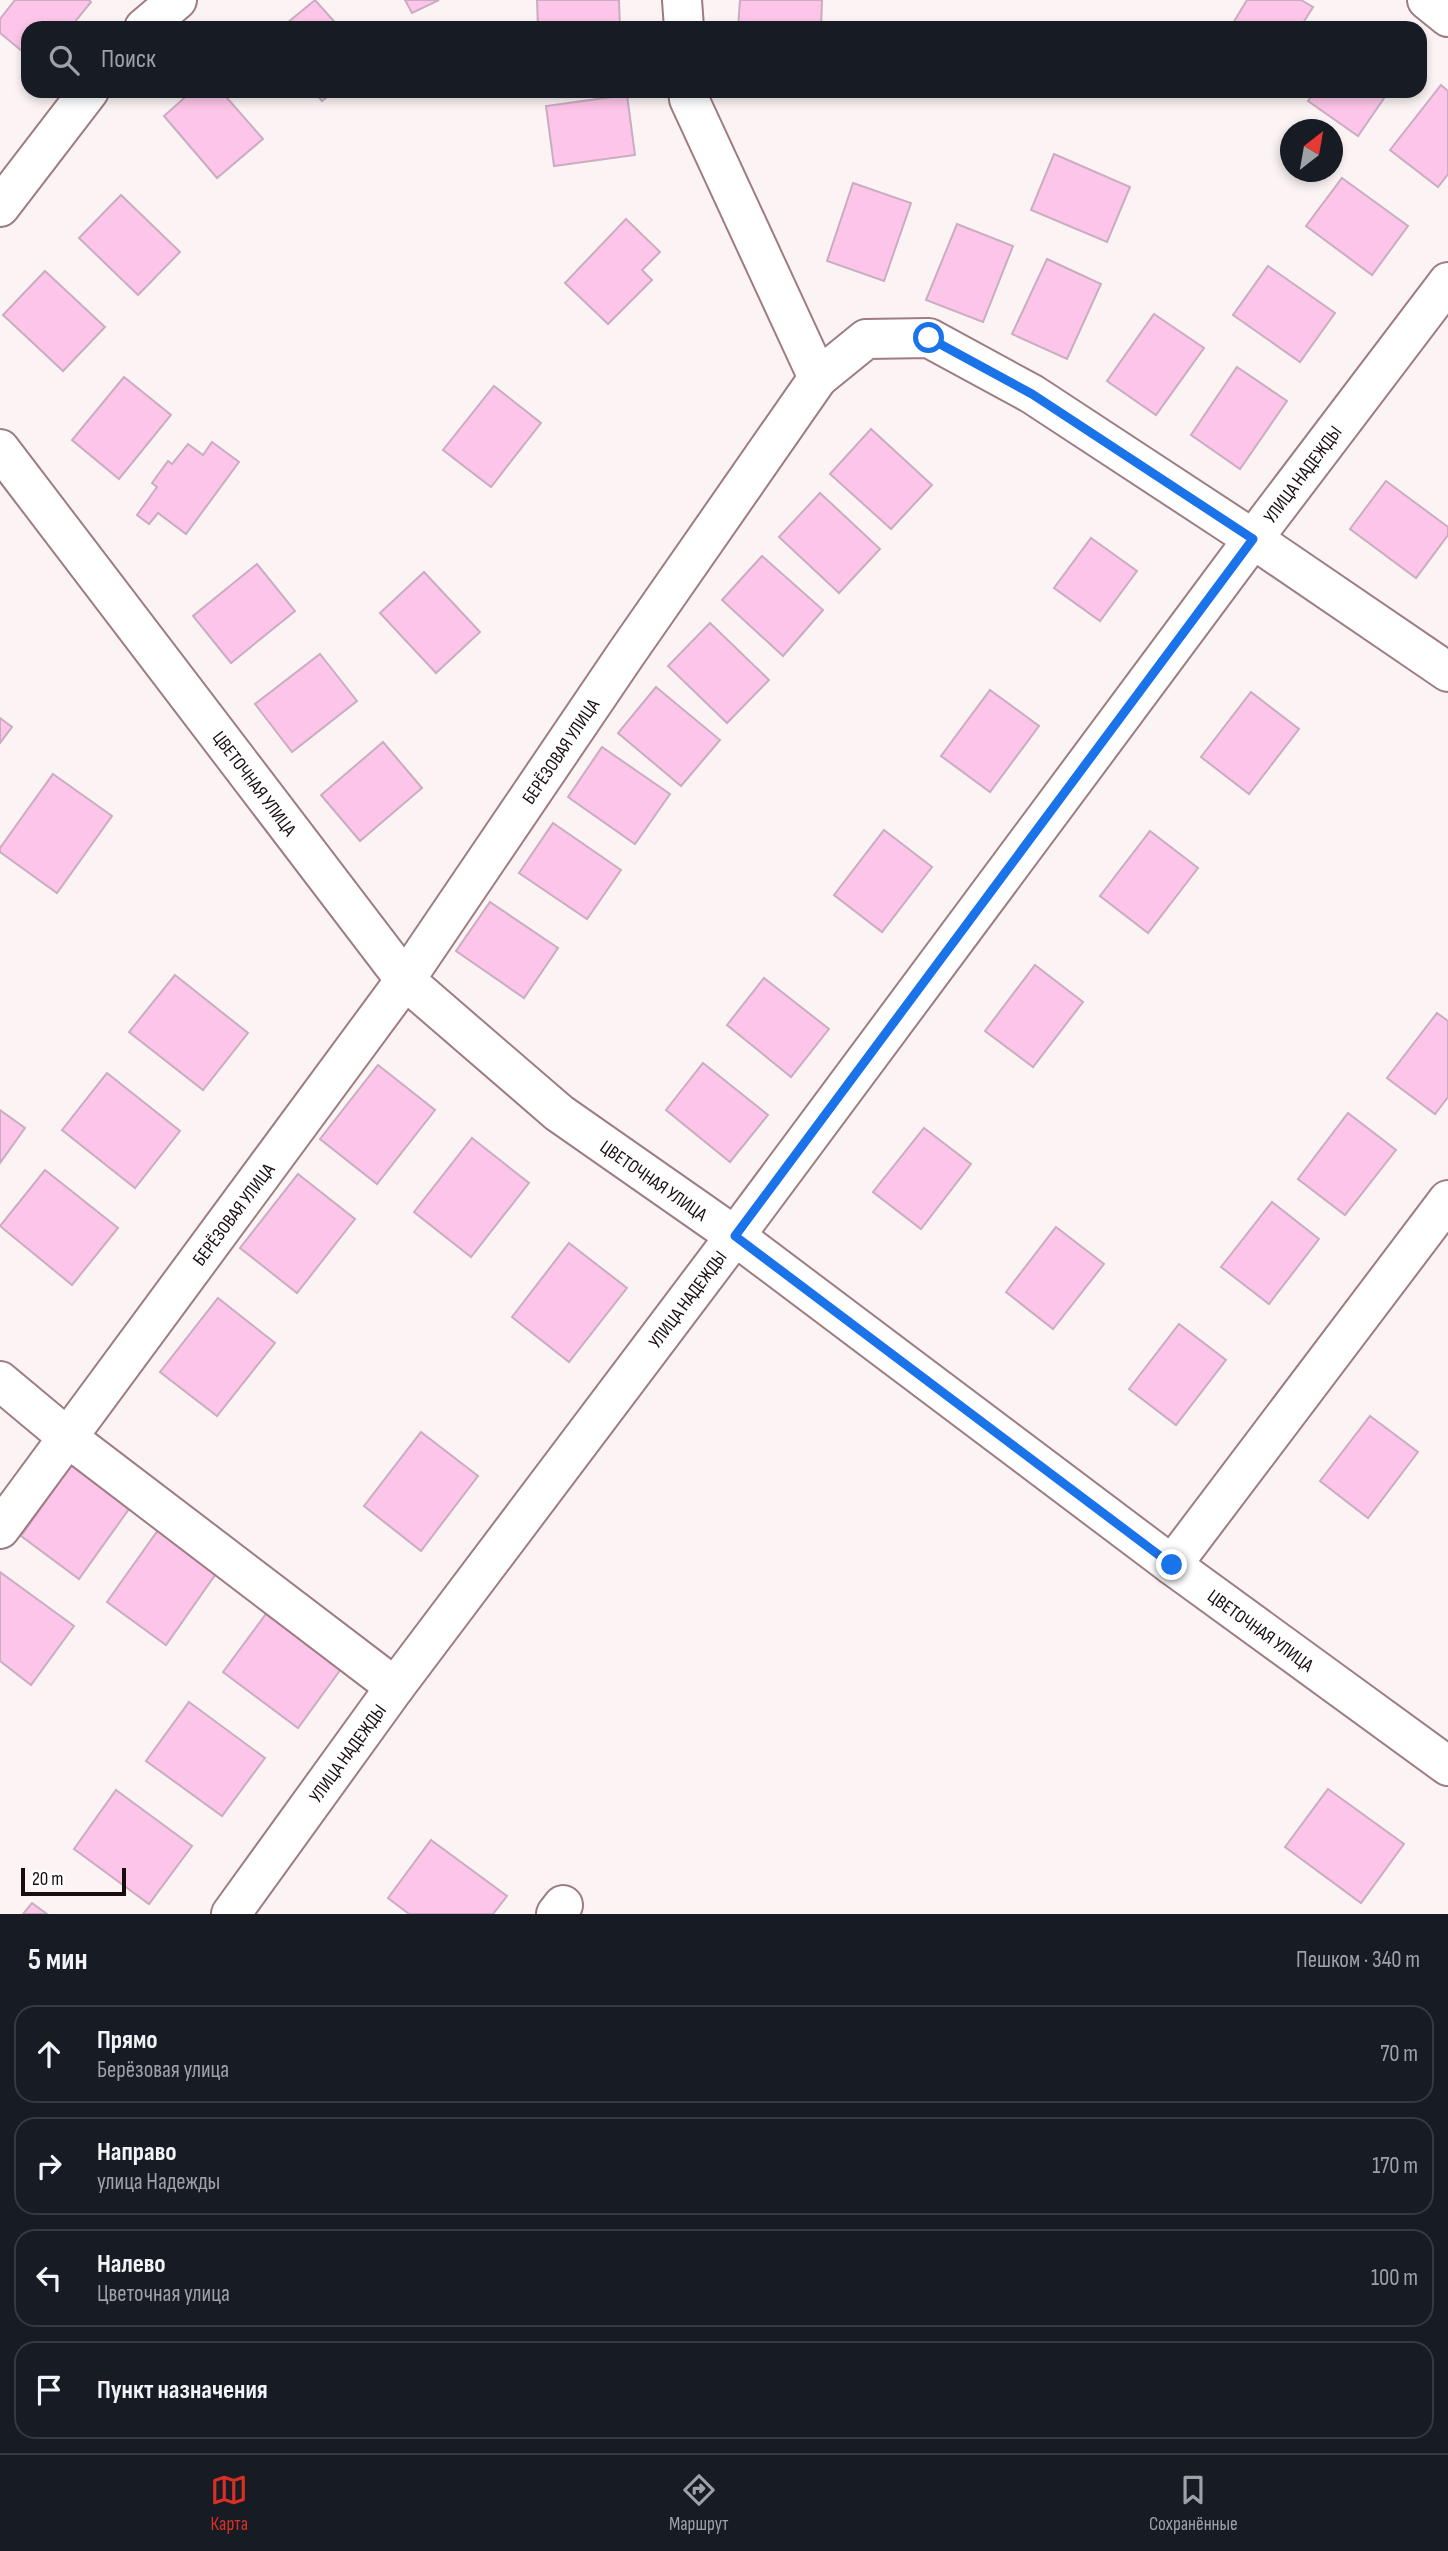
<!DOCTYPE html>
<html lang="ru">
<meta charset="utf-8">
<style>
body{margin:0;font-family:"Sofia Sans Condensed",sans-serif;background:#242831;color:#f1f3f6}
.compass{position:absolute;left:1280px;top:119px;width:63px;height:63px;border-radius:50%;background:#171b24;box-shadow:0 4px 10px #0003;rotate:31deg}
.scale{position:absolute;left:21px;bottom:18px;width:105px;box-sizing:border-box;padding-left:7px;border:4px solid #1a0d0f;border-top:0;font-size:19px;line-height:24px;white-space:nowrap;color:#1a0d0f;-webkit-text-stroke:5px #fff;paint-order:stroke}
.stop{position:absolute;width:21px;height:21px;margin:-16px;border:5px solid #1a73e8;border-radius:50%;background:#fff}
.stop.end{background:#1a73e8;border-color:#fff;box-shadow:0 2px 7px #0008}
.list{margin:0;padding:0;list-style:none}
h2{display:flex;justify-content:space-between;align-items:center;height:91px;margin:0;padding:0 28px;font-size:30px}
h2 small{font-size:23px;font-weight:400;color:#9ea1a6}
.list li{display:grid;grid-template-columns:46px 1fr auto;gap:21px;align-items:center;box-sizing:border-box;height:98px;margin:0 14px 14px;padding:0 14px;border:2px solid #363941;border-radius:21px}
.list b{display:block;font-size:26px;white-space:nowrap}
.list p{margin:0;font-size:23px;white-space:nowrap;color:#9ea1a6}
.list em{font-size:23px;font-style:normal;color:#9ea1a6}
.icon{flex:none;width:38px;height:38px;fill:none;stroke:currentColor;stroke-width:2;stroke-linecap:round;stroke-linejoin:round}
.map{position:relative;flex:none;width:1448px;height:1914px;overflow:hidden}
.search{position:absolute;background:#171b24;box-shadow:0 4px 10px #0003;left:21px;right:21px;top:21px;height:77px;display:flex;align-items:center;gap:18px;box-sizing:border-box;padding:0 24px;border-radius:21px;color:#9ea1a6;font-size:26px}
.sheet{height:539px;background:#171b24}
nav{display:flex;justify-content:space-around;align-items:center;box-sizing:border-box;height:98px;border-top:2px solid #363941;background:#171b24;font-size:19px;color:#9ea1a6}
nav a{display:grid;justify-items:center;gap:4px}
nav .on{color:#d93025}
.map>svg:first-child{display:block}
.building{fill:#fdc5e9;stroke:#caadbf;stroke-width:2}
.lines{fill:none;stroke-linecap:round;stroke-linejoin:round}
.minor-casing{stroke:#9e7c81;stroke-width:42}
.minor{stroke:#fff;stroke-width:38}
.route{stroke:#1a73e8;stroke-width:9}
.labels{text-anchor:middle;stroke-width:7;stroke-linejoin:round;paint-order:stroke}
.street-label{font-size:19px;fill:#1a0d0f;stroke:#fff}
</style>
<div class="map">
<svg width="1448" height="1914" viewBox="0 0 1448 1914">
<rect width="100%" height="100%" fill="#fbf3f4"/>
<!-- building -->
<g class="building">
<polygon points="15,0 89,0 91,2 70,28 28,28 28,56 0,33 0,19"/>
<polygon points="315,0 340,28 281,28"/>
<polygon points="405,0 439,0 412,13"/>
<polygon points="537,0 619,0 620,28 538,28"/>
<polygon points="740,0 822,0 821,28 738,28"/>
<polygon points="1247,0 1301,0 1313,7 1300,28 1230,28"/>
<polygon points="1441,85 1448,91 1448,174 1438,187 1390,150"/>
<polygon points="192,91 221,91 263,139 217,178 164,116"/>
<polygon points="314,91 334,91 322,101"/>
<polygon points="1315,91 1389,91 1358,136 1308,101"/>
<polygon points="627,95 635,155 554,166 546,106"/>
<polygon points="1054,154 1130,187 1107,242 1031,210"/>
<polygon points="1342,178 1408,226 1372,275 1306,226"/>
<polygon points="853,183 911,203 884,281 827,261"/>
<polygon points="121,195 180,252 138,295 79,238"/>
<polygon points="626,219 660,252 642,270 652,280 608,324 565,283"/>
<polygon points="957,224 1013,246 983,322 926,300"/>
<polygon points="1047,259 1101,284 1067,359 1012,334"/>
<polygon points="1268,266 1335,313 1300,362 1233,315"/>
<polygon points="45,271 105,327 63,371 3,315"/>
<polygon points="1154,314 1204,348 1156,415 1107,381"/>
<polygon points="1237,367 1287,401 1240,469 1191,435"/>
<polygon points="124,377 171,415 119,479 72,440"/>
<polygon points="494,386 541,423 491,487 443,450"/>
<polygon points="871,429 932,485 891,529 830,474"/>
<polygon points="212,442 239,462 186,534 158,513 149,524 137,515 157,487 152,483 168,461 172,464 188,444 203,455"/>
<polygon points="1386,481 1448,527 1448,535 1416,578 1350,529"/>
<polygon points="820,493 880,549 839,593 779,537"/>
<polygon points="1091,538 1137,571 1100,621 1054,588"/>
<polygon points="762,556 823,610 783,656 722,600"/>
<polygon points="257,564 295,611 231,663 193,616"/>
<polygon points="424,572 480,632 436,673 380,613"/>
<polygon points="710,623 769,680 727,723 668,666"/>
<polygon points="320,654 357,701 292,752 255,704"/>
<polygon points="656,687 720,740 681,786 618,733"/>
<polygon points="990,690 1039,726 990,792 941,756"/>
<polygon points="1251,692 1299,729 1249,794 1201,757"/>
<polygon points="0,718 12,727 0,743"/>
<polygon points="383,742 422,788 360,841 321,795"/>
<polygon points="602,747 670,794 635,844 568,797"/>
<polygon points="53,774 112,816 57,893 0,852 0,848"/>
<polygon points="553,823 621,870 587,919 519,873"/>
<polygon points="884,830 932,867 882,932 834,895"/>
<polygon points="1150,831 1198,868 1148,933 1100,896"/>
<polygon points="490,902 558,948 524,998 456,951"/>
<polygon points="1035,965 1083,1002 1033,1067 985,1031"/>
<polygon points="175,975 248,1033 203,1090 129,1032"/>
<polygon points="764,978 829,1029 791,1077 727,1025"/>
<polygon points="1437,1013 1448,1021 1448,1097 1435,1114 1387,1078"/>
<polygon points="703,1063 768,1115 730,1162 666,1110"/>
<polygon points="378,1065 435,1110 377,1184 320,1139"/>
<polygon points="107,1073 180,1131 135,1188 62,1130"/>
<polygon points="0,1110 25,1128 0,1163"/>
<polygon points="1348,1113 1396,1150 1345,1215 1298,1179"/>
<polygon points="924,1128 971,1164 921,1229 873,1192"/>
<polygon points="472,1138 529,1183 471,1257 414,1212"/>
<polygon points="45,1170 118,1228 72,1285 0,1226"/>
<polygon points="298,1174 355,1219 297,1293 240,1248"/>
<polygon points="1272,1202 1319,1239 1269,1304 1221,1267"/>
<polygon points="1056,1227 1104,1264 1053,1329 1006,1292"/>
<polygon points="569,1243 627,1288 569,1362 512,1317"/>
<polygon points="218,1298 275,1343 217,1416 160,1372"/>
<polygon points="1179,1324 1226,1360 1176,1425 1129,1389"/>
<polygon points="1370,1416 1418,1452 1368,1518 1320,1481"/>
<polygon points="421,1432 478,1476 421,1551 364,1506"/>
<polygon points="75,1460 134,1502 79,1579 21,1536"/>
<polygon points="161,1526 220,1568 166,1645 107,1602"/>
<polygon points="0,1572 74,1626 31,1685 0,1661"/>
<polygon points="266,1614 341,1669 298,1728 223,1672"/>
<polygon points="189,1702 265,1758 222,1816 146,1761"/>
<polygon points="1328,1789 1404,1844 1361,1903 1285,1847"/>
<polygon points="116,1790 192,1846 149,1904 74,1849"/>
<polygon points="431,1840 507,1896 493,1914 409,1914 388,1898"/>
<polygon points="32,1903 47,1914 23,1914"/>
</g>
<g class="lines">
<defs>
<g id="minor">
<polyline points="682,0 684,28"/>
<polyline points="1427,0 1448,17"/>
<polyline points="144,28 177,0"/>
<polyline points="688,91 689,99 818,378"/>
<polyline points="0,207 89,91"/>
<polyline points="0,449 405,980 559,1113 735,1236 1172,1565 1448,1766"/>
<polyline points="0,1381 67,1437 395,1687"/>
<polyline points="0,1529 405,980 626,654 818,378 866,339 929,338 1032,394 1253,539 1448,672"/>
<polyline points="1172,1565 1448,1200"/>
<polyline points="231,1914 395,1687 735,1236 1253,539 1448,282"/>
<polyline points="556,1914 563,1905"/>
</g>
</defs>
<!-- minor casing -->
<use href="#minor" class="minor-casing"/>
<!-- minor -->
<use href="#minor" class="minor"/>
</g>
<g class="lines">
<!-- route -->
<polyline class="route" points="929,338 1032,394 1253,539 735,1236 1172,1565"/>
</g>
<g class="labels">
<!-- street labels -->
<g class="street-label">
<text transform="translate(1302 474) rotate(-53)" y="7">УЛИЦА НАДЕЖДЫ</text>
<text transform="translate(560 751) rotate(-56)" y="7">БЕРЁЗОВАЯ УЛИЦА</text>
<text transform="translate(255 783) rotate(53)" y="7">ЦВЕТОЧНАЯ УЛИЦА</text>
<text transform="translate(654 1180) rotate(35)" y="7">ЦВЕТОЧНАЯ УЛИЦА</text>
<text transform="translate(233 1214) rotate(-53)" y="7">БЕРЁЗОВАЯ УЛИЦА</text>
<text transform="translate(687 1299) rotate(-53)" y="7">УЛИЦА НАДЕЖДЫ</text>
<text transform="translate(1261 1630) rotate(36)" y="7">ЦВЕТОЧНАЯ УЛИЦА</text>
<text transform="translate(347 1753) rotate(-54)" y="7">УЛИЦА НАДЕЖДЫ</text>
</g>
</g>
</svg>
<svg class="compass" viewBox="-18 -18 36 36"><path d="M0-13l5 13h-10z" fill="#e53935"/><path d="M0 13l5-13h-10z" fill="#9ea1a6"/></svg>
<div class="scale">20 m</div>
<div class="stop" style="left:929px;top:338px"></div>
<div class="stop end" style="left:1172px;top:1565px"></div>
<div class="search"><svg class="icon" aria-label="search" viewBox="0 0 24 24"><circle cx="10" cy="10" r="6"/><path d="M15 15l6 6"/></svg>Поиск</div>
</div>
<section class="sheet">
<h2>5 мин<small>Пешком · 340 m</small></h2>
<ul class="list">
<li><svg class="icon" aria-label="ahead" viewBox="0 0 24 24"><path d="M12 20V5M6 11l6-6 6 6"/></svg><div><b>Прямо</b><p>Берёзовая улица</p></div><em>70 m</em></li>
<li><svg class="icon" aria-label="right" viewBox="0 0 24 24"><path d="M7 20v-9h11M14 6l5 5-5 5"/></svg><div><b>Направо</b><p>улица Надежды</p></div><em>170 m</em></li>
<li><svg class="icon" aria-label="left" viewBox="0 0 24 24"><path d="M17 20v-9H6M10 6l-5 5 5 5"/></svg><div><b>Налево</b><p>Цветочная улица</p></div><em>100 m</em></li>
<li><svg class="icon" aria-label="arrive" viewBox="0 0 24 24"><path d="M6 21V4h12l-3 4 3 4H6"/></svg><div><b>Пункт назначения</b></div></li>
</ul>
</section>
<nav>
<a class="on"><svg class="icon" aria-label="map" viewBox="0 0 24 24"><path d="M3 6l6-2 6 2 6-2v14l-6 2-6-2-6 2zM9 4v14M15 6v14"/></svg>Карта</a>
<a><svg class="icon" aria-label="directions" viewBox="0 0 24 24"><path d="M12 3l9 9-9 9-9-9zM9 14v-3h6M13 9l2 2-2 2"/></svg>Маршрут</a>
<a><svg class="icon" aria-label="saved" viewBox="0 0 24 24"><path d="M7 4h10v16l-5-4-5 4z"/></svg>Сохранённые</a>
</nav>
